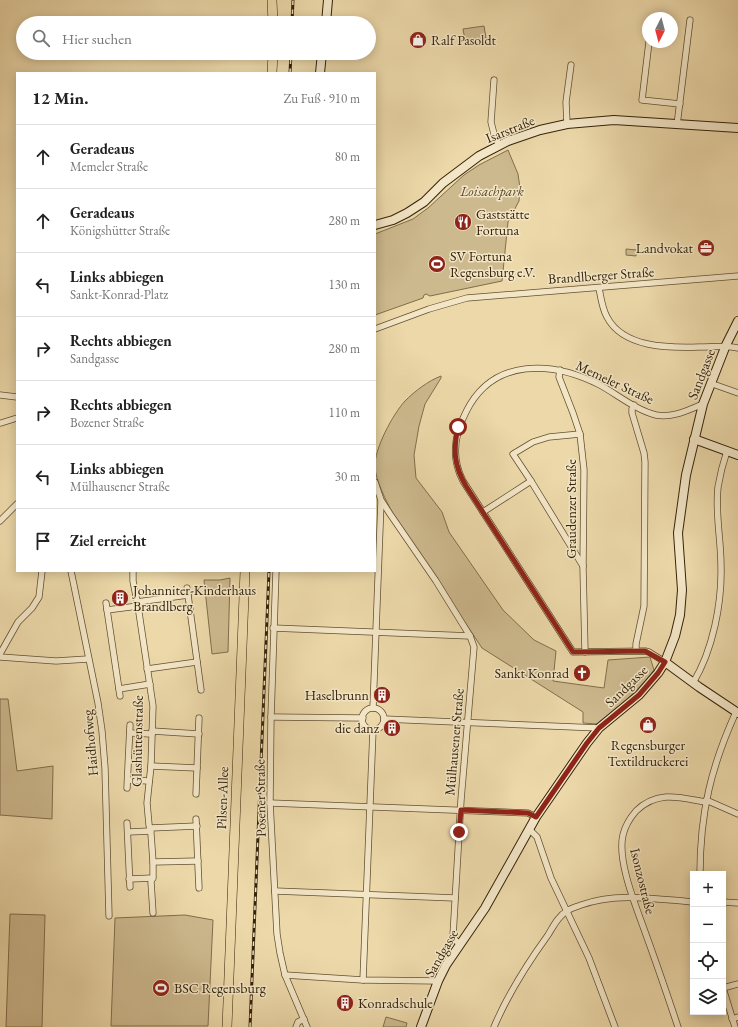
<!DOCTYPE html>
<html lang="de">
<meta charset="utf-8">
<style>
body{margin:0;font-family:"EB Garamond",serif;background:#f6f6f6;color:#222}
.controls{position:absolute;right:12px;bottom:12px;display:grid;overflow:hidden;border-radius:0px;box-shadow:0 2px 10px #0003}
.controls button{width:36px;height:36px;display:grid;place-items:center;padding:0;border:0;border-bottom:1px solid #e0e0e0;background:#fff;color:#222;font:20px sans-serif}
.compass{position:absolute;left:642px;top:12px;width:36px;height:36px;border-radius:50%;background:#fff;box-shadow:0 2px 10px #0003;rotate:186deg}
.stop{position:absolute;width:12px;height:12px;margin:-9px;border:3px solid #8f2418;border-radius:50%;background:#fff}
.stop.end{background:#8f2418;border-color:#fff;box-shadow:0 1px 4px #0008}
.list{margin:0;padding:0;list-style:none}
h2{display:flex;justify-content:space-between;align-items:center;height:52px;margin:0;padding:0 16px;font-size:17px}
h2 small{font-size:13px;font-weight:400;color:#767676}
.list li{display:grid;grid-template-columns:26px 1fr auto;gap:12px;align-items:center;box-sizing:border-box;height:64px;padding:0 16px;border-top:1px solid #e0e0e0}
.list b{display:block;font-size:15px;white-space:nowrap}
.list p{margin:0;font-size:13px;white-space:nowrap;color:#767676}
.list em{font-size:13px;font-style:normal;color:#767676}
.icon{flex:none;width:22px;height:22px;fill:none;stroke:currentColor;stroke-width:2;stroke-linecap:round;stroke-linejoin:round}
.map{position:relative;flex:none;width:738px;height:1027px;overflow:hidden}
.search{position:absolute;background:#fff;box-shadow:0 2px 10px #0003;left:16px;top:16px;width:360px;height:44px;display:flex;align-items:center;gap:10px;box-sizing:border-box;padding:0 14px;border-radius:22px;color:#767676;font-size:15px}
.panel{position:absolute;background:#fff;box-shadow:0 2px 10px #0003;left:16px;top:72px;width:360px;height:500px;border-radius:0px}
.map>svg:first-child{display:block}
.green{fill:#cdb98e;stroke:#806e4c}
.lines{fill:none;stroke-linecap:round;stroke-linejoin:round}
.street-casing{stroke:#625031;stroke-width:7}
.secondary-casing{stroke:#342309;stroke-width:10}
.primary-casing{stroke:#342309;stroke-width:10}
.street{stroke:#f3e6c7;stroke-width:5.5}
.secondary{stroke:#f3e6c7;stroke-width:8}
.primary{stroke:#ecd8a9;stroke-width:9}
.rail-casing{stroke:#342309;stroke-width:3}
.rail{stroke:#f3e6c7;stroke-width:1.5;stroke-dasharray:4.5;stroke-linecap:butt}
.route{stroke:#8f2418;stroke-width:5}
.labels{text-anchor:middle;stroke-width:3;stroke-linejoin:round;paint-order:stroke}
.poi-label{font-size:14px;fill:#342309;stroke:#f3e6c7;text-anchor:start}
.street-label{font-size:14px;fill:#342309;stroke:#f3e6c7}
.park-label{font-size:14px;font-style:italic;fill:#5a482a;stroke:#f3e6c7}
</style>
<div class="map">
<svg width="738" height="1027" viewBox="0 0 738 1027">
<rect width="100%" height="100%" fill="#ecd8a9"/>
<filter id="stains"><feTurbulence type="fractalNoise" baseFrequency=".005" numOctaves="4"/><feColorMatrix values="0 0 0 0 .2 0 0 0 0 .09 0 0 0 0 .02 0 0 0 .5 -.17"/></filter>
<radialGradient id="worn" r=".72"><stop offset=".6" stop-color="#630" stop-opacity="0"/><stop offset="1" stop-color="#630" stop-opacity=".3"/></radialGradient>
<!-- green -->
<g class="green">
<polygon points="484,26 486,38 465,40 463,29"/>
<polygon points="508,150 518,174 520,188 519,201 508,222 502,281 430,296 426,294 424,295 423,298 375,315 375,234 413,219 428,208 464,175 479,165"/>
<polygon points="626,249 637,250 636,256 626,255"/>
<path d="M 441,376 L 441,378 L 425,404 L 419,426 L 414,455 L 416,478 L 442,512 L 449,532 L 503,610 L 534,640 L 556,651 L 553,681 L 604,688 L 608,660 L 650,657 L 654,670 C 637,693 619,706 597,724 L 583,723 L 583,712 L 482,648 L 393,514 C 386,500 376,482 375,467 C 374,449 393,414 405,401 C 415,391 428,381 441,376 Z"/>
<polygon points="230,578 228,652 212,654 204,580 220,580"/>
<polygon points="0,699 8,699 17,771 53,766 52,819 0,815"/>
<polygon points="10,914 45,915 42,1027 6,1027"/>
<polygon points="185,915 213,920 208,1026 111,1026 115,918"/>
<polygon points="386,1017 407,1023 406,1027 383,1027"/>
</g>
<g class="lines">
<defs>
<g id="street">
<polyline points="649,42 642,100 680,104"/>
<polyline points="494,80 491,122 494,134 499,145"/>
<polyline points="567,124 566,102 571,65"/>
<polyline points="677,125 690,20"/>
<path d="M 599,288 C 601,298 602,308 607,317 C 623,348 669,348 699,347 C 713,347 723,345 738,348"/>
<polyline points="375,329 429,309 467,298 738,276"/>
<polyline points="560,370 559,377 573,413 580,434 584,470 583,567 585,652"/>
<polyline points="710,383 738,393"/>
<polyline points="0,395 17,397"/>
<polyline points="634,405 632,409 632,413 644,453 645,462 644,606 636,644 636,650"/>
<polyline points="1,423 17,418"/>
<polyline points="580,434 549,437 533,442 513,454 531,481 583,566"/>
<polyline points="375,482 381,500 390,514 436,581 470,636 474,647 461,800 453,936 455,940 460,944"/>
<polyline points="483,512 531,481"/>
<polyline points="0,521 17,504"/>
<polyline points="71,571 98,703 102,731 105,768 109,916"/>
<polyline points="133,571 133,581 138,606 153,706 151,766 147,803 149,825 151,834 153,862 153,876 151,882 153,913"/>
<polyline points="276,571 271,717 270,803 277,934 280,953 285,975 307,1027"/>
<polyline points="187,588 188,595"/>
<polyline points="137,602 188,595 201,690"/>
<polyline points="106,603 120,696"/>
<polyline points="107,610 138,606"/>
<polyline points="273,628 470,636"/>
<polyline points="0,654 18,622 32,608 39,597 42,571"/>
<polyline points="0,657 56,661 88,659"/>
<path d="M 665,662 L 649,652 L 645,651 L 573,652 L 463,481 C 451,458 454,435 466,412 C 493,357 553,361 600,385 C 618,395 636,410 656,415 C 673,418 688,410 703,404"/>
<polyline points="147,669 197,662"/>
<path d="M 693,683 C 713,650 722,603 721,566 C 721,539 715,513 718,487 C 720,475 723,463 727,451"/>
<polyline points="119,689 150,684"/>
<polyline points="373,708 381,501"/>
<circle cx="373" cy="719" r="11"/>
<polyline points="271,717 363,718"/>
<polyline points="384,719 599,728"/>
<polyline points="152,731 199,734"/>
<polyline points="130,733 152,734"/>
<polyline points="151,766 197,768"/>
<polyline points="128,780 149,781"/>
<polyline points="127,788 130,725"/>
<polyline points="196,794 199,718"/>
<polyline points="706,800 738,814"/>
<polyline points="270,803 528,813 536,817"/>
<polyline points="196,819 199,888"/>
<polyline points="127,823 130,887"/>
<polyline points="150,828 197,826"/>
<polyline points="529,829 537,837 551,878 589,958 615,1027"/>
<polyline points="128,832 151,831"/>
<polyline points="153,862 198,861"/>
<path d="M 700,874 C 700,813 711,767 736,712"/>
<polyline points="129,879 153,878"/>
<polyline points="275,891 455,898"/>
<polyline points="723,902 738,903"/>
<polyline points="285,975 363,980 438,981"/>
<polyline points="363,980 373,730"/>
<polyline points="732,1019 738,1017"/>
<polyline points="296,1027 298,1022 304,1019"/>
<path d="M 494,1027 C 508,994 527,964 548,935 C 553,927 558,916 567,911 C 571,908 576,907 581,905 C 617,892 656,899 693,902"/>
<path d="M 678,1027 C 667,994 656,962 644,929 C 635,904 617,860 623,835 C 625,826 630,818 636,811 C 644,803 655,798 666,797 C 679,796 693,800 705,802"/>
<polyline points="735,1027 723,988 738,984"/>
</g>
<g id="secondary">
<polyline points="326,23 328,0"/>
<polyline points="320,73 322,53"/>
<polyline points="375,225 393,220 407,213 424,202 443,183 479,156 508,141 540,130 567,124 614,120 738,128"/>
<polyline points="694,439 738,455"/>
<polyline points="665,662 699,687 738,713"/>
<polyline points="421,1027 438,981 446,965 485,908 536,817 587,743 599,728 639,695 658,673 665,662 675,636 680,615 682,590 678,533 686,475 703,404 726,345 738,321"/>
</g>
<g id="primary">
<polyline points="272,0 273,23"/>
<polyline points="272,73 273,53"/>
<polyline points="227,1027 245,571"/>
</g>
</defs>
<!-- street casing -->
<use href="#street" class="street-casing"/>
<!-- secondary casing -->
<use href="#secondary" class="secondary-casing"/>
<!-- primary casing -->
<use href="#primary" class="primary-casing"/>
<!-- street -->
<use href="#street" class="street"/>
<!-- secondary -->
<use href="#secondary" class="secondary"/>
<!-- primary -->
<use href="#primary" class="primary"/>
<defs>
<g id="rail">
<polyline points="292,23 293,0"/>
<polyline points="290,73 291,53"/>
<polyline points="250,1027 269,571"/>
</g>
</defs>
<!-- rail casing -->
<use href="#rail" class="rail-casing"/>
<!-- rail -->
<use href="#rail" class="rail"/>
</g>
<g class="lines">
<!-- route -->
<path class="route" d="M 458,427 C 453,450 454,466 466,486 L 573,652 L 645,651 L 665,662 L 658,673 L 639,695 L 599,728 L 587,743 L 536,817 L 528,813 L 461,810 L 459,832"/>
</g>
<!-- icons -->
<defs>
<symbol id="shop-disc" viewBox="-11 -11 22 22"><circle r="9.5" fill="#8f2418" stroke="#f3e6c7"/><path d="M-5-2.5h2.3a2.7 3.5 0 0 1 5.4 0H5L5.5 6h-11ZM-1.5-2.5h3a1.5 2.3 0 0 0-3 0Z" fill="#fff"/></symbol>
<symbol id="restaurant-disc" viewBox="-11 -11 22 22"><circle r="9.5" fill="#8f2418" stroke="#f3e6c7"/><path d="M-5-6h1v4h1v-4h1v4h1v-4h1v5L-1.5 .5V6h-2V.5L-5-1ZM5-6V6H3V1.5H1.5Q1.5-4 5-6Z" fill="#fff"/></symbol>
<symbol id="office-disc" viewBox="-11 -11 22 22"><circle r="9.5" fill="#8f2418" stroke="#f3e6c7"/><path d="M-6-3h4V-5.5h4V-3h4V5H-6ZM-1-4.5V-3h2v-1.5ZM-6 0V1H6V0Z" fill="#fff"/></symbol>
<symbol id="stadium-disc" viewBox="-11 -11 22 22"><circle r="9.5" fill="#8f2418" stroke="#f3e6c7"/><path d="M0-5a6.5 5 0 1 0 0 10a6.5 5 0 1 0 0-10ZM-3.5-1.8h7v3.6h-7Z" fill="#fff"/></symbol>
<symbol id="building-disc" viewBox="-11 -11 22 22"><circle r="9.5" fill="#8f2418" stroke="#f3e6c7"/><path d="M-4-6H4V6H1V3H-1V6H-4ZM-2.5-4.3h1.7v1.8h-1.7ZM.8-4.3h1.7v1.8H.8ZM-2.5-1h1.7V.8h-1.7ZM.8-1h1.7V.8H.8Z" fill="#fff"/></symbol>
<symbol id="church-disc" viewBox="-11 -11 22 22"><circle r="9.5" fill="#8f2418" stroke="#f3e6c7"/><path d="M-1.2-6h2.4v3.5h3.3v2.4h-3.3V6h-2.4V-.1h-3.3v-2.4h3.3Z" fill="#fff"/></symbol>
</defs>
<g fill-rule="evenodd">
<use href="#shop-disc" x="408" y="30" width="20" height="20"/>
<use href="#restaurant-disc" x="453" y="212" width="20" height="20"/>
<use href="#office-disc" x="696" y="238" width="20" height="20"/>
<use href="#stadium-disc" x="427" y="254" width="20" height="20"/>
<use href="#building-disc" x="110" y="588" width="20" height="20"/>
<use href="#church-disc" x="572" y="663" width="20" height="20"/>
<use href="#building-disc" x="372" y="685" width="20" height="20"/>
<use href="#shop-disc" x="638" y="715" width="20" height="20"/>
<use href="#building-disc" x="382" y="718" width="20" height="20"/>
<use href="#stadium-disc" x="151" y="978" width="20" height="20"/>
<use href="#building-disc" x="335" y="993" width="20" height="20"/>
</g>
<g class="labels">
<!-- poi labels -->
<g class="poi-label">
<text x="431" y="45">Ralf Pasoldt</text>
<text x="476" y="219">Gaststätte<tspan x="476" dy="16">Fortuna</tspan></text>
<text x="693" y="253" text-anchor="end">Landvokat</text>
<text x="450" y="261">SV Fortuna<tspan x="450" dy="16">Regensburg e.V.</tspan></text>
<text x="133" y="595">Johanniter-Kinderhaus<tspan x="133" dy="16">Brandlberg</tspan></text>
<text x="569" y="678" text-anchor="end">Sankt Konrad</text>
<text x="369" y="700" text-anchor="end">Haselbrunn</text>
<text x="379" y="733" text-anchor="end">die danz</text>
<text x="648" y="750" text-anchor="middle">Regensburger<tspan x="648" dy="16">Textildruckerei</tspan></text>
<text x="174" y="993">BSC Regensburg</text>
<text x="358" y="1008">Konradschule</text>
</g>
<!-- street labels -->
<g class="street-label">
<text transform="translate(510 129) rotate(-22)" y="5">Isarstraße</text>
<text transform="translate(601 275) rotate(-4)" y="5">Brandlberger Straße</text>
<text transform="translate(701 374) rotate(-69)" y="5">Sandgasse</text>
<text transform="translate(615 382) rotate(25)" y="5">Memeler Straße</text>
<text transform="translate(571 509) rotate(-90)" y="5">Graudenzer Straße</text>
<text transform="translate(626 686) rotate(-44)" y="5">Sandgasse</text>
<text transform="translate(137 741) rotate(-89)" y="5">Glashüttenstraße</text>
<text transform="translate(454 742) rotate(-85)" y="5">Mülhausener Straße</text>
<text transform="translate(90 743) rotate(-95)" y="5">Haidhofweg</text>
<text transform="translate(222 798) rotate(-88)" y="5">Pilsen-Allee</text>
<text transform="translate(260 798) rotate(-91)" y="5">Posener Straße</text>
<text transform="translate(643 881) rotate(76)" y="5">Isonzostraße</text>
<text transform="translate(441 953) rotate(-60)" y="5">Sandgasse</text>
</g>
<!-- park labels -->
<g class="park-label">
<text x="492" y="196">Loisachpark</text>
</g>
</g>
<rect width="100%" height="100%" filter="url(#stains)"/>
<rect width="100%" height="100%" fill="url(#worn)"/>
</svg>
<div class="controls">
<button>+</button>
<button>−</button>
<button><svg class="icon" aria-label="locate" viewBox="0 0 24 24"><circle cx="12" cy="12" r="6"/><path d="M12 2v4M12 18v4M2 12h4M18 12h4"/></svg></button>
<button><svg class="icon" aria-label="layers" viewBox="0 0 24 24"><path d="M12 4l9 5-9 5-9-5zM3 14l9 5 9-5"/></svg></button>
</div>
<svg class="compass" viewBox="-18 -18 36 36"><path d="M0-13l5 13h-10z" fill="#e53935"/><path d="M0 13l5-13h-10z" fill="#767676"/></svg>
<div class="stop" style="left:458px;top:427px"></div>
<div class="stop end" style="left:459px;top:832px"></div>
<div class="search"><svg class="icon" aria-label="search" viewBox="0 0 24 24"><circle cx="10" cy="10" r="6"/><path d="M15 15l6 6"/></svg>Hier suchen</div>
<section class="panel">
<h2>12 Min.<small>Zu Fuß · 910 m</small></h2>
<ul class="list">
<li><svg class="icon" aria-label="ahead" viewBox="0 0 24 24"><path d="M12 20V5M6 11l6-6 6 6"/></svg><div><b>Geradeaus</b><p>Memeler Straße</p></div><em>80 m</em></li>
<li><svg class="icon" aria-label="ahead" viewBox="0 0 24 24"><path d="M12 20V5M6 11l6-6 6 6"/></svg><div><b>Geradeaus</b><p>Königshütter Straße</p></div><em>280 m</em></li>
<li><svg class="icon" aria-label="left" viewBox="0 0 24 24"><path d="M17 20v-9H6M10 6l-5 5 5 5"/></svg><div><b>Links abbiegen</b><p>Sankt-Konrad-Platz</p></div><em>130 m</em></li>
<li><svg class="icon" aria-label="right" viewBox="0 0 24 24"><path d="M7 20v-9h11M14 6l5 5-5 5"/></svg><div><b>Rechts abbiegen</b><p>Sandgasse</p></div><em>280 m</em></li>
<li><svg class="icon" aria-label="right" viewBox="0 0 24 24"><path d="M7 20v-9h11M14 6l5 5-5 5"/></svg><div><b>Rechts abbiegen</b><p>Bozener Straße</p></div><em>110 m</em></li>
<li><svg class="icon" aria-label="left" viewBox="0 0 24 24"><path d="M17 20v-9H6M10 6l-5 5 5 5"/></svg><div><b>Links abbiegen</b><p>Mülhausener Straße</p></div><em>30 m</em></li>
<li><svg class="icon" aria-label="arrive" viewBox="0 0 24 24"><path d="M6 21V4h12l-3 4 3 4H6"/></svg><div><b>Ziel erreicht</b></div></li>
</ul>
</section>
</div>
